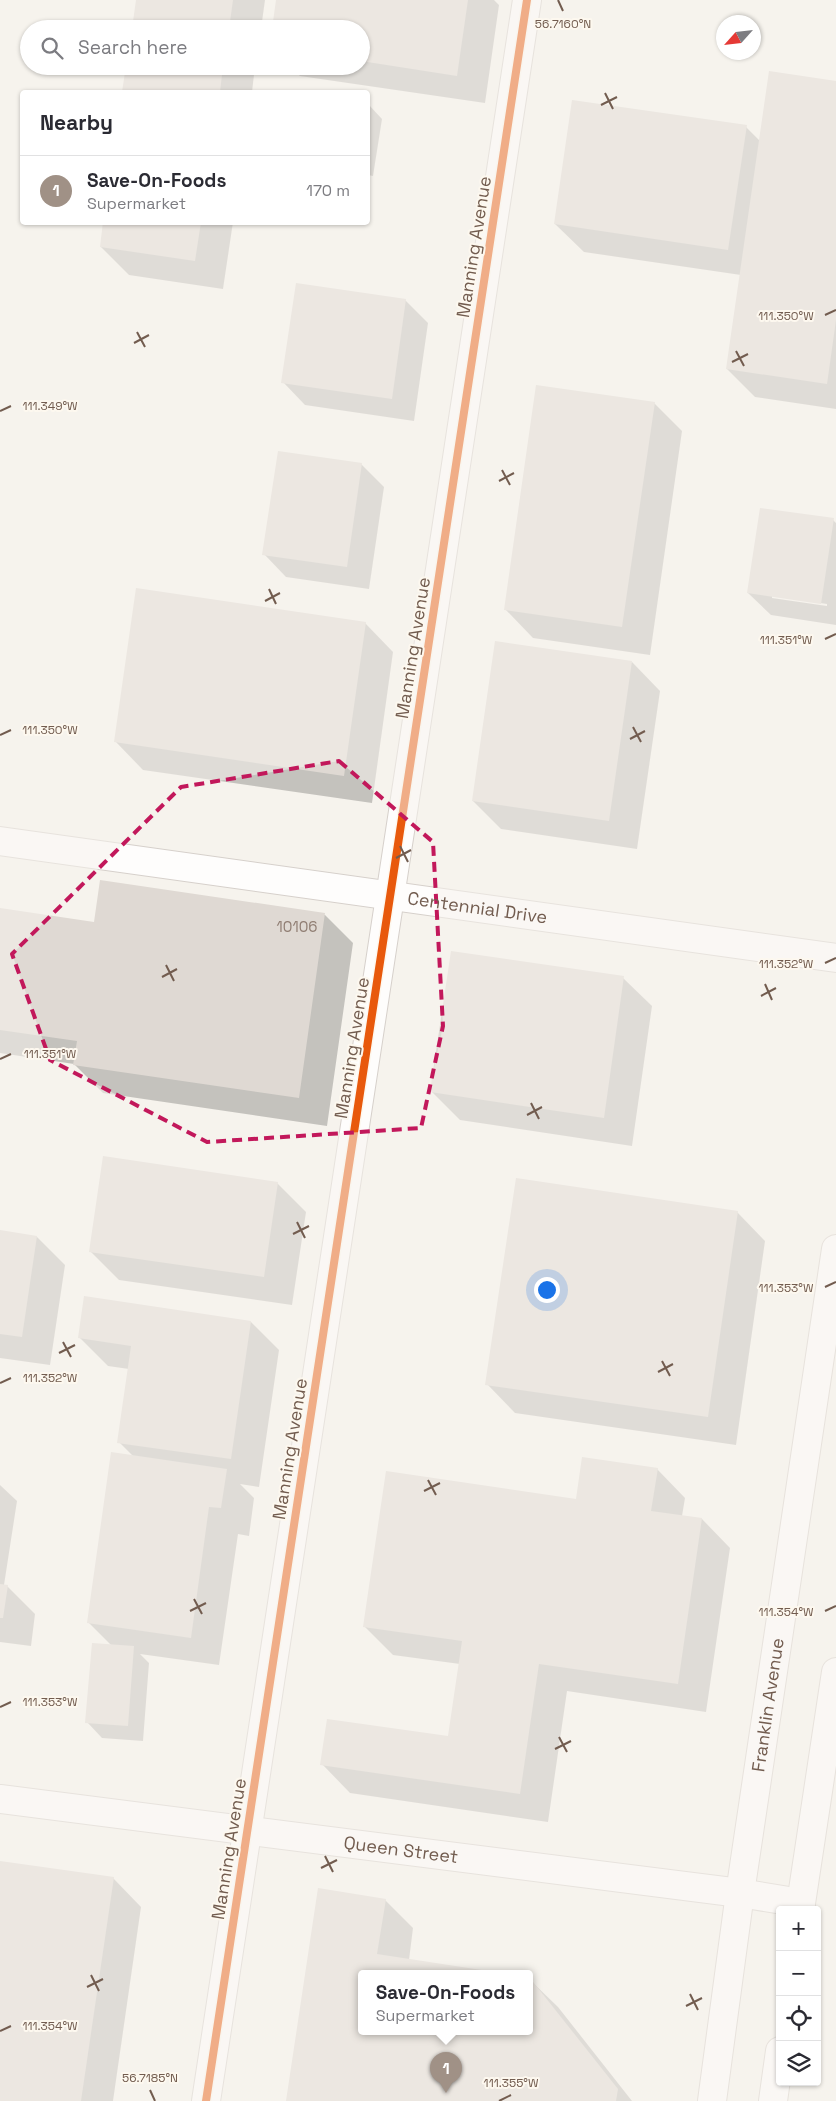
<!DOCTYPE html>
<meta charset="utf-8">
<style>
body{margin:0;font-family:"Space Grotesk",sans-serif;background:#f2f2f3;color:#2b2b33}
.controls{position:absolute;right:15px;bottom:15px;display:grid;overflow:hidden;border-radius:5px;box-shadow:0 1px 4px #0004}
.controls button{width:45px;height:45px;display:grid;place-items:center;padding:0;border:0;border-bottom:1px solid #e1e1e2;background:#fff;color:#2b2b33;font:25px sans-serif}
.compass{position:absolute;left:716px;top:15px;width:45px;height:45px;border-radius:50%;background:#fff;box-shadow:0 1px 4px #0004;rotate:243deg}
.you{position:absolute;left:546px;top:1289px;width:18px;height:18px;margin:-12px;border:4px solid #fff;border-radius:50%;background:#1a73e8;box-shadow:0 0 0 8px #1a73e833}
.badge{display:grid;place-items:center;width:32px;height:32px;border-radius:50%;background:#a09186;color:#fff;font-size:16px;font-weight:700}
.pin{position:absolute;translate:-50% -41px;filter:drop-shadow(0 1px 2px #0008)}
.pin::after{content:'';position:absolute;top:26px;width:18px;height:15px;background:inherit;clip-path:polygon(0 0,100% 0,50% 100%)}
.popup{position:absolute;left:358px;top:1970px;width:175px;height:65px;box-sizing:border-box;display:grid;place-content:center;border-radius:5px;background:#fff;filter:drop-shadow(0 1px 4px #0005);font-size:16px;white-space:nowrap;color:#7c7c81}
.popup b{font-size:19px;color:#2b2b33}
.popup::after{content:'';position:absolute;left:50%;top:100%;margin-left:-10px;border:10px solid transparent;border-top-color:#fff}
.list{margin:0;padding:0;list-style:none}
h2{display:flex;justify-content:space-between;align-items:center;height:65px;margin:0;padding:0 20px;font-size:21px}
h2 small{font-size:16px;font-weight:400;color:#7c7c81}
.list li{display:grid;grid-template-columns:32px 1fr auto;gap:15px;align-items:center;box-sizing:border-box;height:70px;padding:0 20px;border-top:1px solid #e1e1e2}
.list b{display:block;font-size:19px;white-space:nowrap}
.list p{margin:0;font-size:16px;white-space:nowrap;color:#7c7c81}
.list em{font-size:16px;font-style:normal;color:#7c7c81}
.icon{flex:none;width:28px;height:28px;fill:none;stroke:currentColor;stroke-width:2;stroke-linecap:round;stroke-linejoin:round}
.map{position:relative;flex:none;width:836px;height:2101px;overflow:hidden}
.search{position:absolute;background:#fff;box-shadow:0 1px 4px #0004;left:20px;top:20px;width:350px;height:55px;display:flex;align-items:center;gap:12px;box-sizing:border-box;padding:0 18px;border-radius:28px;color:#7c7c81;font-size:19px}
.panel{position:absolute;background:#fff;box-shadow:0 1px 4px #0004;left:20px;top:90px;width:350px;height:135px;border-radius:5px}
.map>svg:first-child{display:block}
.shadow{fill:#0003;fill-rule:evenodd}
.building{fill:#dfd9d3}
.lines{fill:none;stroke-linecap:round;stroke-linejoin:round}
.street-casing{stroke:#d6d0cb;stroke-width:30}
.secondary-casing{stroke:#d6cfc9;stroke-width:30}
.street{stroke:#fefdfc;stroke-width:28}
.secondary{stroke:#fefdfc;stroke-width:28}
.cycleway-casing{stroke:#fdf8ef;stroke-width:11}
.cycleway{stroke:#e8590c;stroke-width:8}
.marked{fill:none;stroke:#c2185b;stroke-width:4;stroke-dasharray:10 6;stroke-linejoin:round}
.ticks{fill:none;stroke:#725c4f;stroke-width:2}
.labels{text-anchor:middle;stroke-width:4;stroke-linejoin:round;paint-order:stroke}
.number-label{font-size:15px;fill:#907e73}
.street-label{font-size:18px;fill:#725c4f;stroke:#fdf8ef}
.ticks-label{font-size:12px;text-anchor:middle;fill:#725c4f;stroke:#fdf8ef;stroke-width:4;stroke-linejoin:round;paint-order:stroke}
</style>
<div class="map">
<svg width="836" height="2101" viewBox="0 0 836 2101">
<rect width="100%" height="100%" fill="#f6f3ed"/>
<!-- shadow -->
<g class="shadow">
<polygon points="137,0 265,0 261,29 133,29"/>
<polygon points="278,0 494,0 499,5 485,103 300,76 290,66 361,66 361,29"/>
<polygon points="127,66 255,66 252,92 124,92"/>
<polygon points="836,83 836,409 755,397 727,369 741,275 584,252 555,224 746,127 760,141"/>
<polygon points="368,104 382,119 373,176 368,175"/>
<polygon points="105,222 233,222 223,289 129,275 101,247"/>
<polygon points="405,300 428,323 414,421 305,405 283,382"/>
<polygon points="654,403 682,431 650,655 533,638 505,609"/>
<polygon points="361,464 384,487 369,589 286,577 264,554"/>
<path d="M 833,520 L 836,523 L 836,625 L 771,615 L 748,593 ZM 772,596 L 827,604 L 827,606 L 772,598 Z"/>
<polygon points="365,623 393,652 372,803 143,770 115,741"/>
<polygon points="632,662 660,691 637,849 501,829 473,801"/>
<polygon points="101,882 325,915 353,943 327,1126 103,1093 74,1064 0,1053 0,909 95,923"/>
<polygon points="623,978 652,1006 632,1146 460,1120 432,1092"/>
<polygon points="277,1183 306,1212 292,1305 119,1280 90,1251"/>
<polygon points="737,1212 765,1241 736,1445 515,1413 487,1384"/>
<polygon points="0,1231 37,1237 65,1265 50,1365 0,1358"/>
<polygon points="251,1322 279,1350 259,1487 240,1484 254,1498 249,1536 238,1534 219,1665 140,1654 149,1663 143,1741 102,1738 87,1722 112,1646 88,1622 133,1456 119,1442 129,1369 108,1366 79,1337"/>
<polygon points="657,1469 685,1498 682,1516 702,1519 730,1548 706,1712 567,1691 548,1822 350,1793 322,1764 449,1738 460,1664 393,1655 364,1626 577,1501"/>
<polygon points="0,1485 17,1501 4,1585 7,1586 35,1614 31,1646 0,1642"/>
<polygon points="0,1862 113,1878 141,1907 113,2101 0,2101"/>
<polygon points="385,1900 413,1928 409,1960 500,1974 362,1974 362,2032 530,2032 530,1980 558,2007 632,2101 287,2101"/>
</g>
<!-- building -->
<g class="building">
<polygon points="136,0 233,0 229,29 132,29"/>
<polygon points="276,0 468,0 457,76 361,61 361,29 272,29"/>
<polygon points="126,66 223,66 220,92 122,92"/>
<polygon points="769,71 836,81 836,320 827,384 726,369"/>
<polygon points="572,100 747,125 728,250 554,224"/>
<polygon points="103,222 201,222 195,261 100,247"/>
<polygon points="296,283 406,299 392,399 281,383"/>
<polygon points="536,385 655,402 622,627 504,610"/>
<polygon points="278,451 362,463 347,567 262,555"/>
<polygon points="760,508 834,518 821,604 747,593"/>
<polygon points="136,588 366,622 344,776 114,742"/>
<polygon points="495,641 632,661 609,821 472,801"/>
<polygon points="100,880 325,913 299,1098 73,1065 77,1041 0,1030 0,908 94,922"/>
<polygon points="451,951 624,976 604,1118 430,1092"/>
<polygon points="103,1156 278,1182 264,1277 89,1252"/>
<polygon points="516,1178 738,1211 708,1417 485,1385"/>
<polygon points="0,1230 37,1236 22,1337 0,1334"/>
<polygon points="84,1296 251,1321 231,1459 117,1443 131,1346 78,1338"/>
<polygon points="111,1452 227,1469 221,1508 209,1507 191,1638 87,1623"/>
<polygon points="582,1457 658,1468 651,1511 702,1518 678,1684 539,1664 520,1794 320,1765 327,1719 448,1736 462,1641 363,1627 386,1471 576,1499"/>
<polygon points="0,1584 8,1585 3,1618 0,1618"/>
<polygon points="92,1643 134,1646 128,1726 85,1723"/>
<polygon points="0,1861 114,1877 81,2101 0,2101"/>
<polygon points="318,1888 386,1899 377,1954 501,1973 362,1974 362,2032 530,2032 530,1978 618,2089 616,2101 286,2101"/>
</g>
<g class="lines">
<defs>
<g id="street">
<path id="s1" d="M 0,841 L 836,958"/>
<path id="s2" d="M 0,1799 L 740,1893 L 801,1903"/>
<polyline points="206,2101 527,0"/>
</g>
<g id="secondary">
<polyline points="800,1910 836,1672"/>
<path id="s3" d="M 712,2101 L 740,1893 L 836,1249"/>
<polyline points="773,2101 780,2051"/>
</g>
</defs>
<!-- street casing -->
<use href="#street" class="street-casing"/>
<!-- secondary casing -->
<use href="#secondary" class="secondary-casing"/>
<!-- street -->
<use href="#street" class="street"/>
<!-- secondary -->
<use href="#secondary" class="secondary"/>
<defs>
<polyline id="cycleway" points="206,2101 527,0"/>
</defs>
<!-- cycleway casing -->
<use href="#cycleway" class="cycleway-casing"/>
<!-- cycleway -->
<use href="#cycleway" class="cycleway"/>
</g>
<!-- marked area -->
<path d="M0 0H836V2101H0ZM 339,761 L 433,842 L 443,1026 L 421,1128 L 207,1142 L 50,1060 L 12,954 L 181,787 Z" fill="#f6f3ed" fill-opacity=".55" fill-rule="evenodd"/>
<path class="marked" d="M 339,761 L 433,842 L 443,1026 L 421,1128 L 207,1142 L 50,1060 L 12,954 L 181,787 Z"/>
<!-- ticks -->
<path class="ticks" d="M 558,0 L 563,11M 605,93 L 613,109M 601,105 L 617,97M 825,315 L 836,310M 137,332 L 145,347M 134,343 L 149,335M 736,351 L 744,366M 732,362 L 748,354M 0,411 L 11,406M 502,470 L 510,485M 499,481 L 514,473M 269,589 L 276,604M 265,601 L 280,593M 825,639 L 836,634M 633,727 L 641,742M 0,735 L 11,730M 630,739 L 645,731M 400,846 L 408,862M 396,858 L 411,850M 825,963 L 836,958M 166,965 L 174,981M 162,977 L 177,969M 765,984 L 772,1000M 761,996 L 776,988M 0,1059 L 11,1054M 531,1103 L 539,1119M 527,1115 L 542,1107M 297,1222 L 305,1238M 293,1234 L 309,1226M 825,1287 L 836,1282M 63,1342 L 71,1357M 59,1353 L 75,1345M 662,1361 L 670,1376M 658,1372 L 673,1364M 0,1383 L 11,1378M 428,1480 L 436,1495M 424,1491 L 440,1483M 194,1599 L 202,1614M 190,1611 L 206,1603M 825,1611 L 836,1606M 0,1707 L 11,1702M 559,1737 L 567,1752M 555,1749 L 571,1741M 325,1856 L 333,1872M 321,1868 L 337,1860M 91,1975 L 99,1991M 87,1987 L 103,1979M 690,1994 L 698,2010M 686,2006 L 702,1998M 0,2031 L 11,2026M 150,2090 L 155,2101M 499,2101 L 511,2095"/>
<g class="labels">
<!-- number labels -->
<g class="number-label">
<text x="297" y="932">10106</text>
</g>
<!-- street labels -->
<g class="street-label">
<text transform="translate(474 247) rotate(-81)" y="6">Manning Avenue</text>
<text transform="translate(413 648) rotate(-81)" y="6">Manning Avenue</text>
<text dy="6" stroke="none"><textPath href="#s1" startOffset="482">Centennial Drive</textPath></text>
<text transform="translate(352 1048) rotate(-81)" y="6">Manning Avenue</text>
<text transform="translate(290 1449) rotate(-81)" y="6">Manning Avenue</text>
<text dy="6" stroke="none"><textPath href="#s3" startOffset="400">Franklin Avenue</textPath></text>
<text transform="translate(229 1849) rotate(-81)" y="6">Manning Avenue</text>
<text dy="6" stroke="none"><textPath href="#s2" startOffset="404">Queen Street</textPath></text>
</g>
</g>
<g class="ticks-label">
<text x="563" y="28">56.7160°N</text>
<text x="786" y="320">111.350°W</text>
<text x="50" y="410">111.349°W</text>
<text x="786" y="644">111.351°W</text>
<text x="50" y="734">111.350°W</text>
<text x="786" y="968">111.352°W</text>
<text x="50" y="1058">111.351°W</text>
<text x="786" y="1292">111.353°W</text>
<text x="50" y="1382">111.352°W</text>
<text x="786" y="1616">111.354°W</text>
<text x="50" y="1706">111.353°W</text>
<text x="50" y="2030">111.354°W</text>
<text x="150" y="2082">56.7185°N</text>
<text x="511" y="2087">111.355°W</text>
</g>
</svg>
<div class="controls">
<button>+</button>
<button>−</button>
<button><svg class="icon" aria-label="locate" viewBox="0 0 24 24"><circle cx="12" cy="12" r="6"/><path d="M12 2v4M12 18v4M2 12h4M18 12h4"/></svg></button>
<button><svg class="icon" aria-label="layers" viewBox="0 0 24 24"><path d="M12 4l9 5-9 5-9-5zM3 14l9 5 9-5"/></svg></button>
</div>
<svg class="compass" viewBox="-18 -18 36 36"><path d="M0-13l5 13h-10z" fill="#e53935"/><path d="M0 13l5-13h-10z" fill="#7c7c81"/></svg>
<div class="you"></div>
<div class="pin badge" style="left:446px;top:2093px">1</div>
<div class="popup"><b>Save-On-Foods</b>Supermarket</div>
<div class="search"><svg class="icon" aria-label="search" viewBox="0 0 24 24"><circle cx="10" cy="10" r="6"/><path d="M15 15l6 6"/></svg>Search here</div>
<section class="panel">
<h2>Nearby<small></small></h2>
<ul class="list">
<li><span class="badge">1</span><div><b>Save-On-Foods</b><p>Supermarket</p></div><em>170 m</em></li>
</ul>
</section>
</div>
